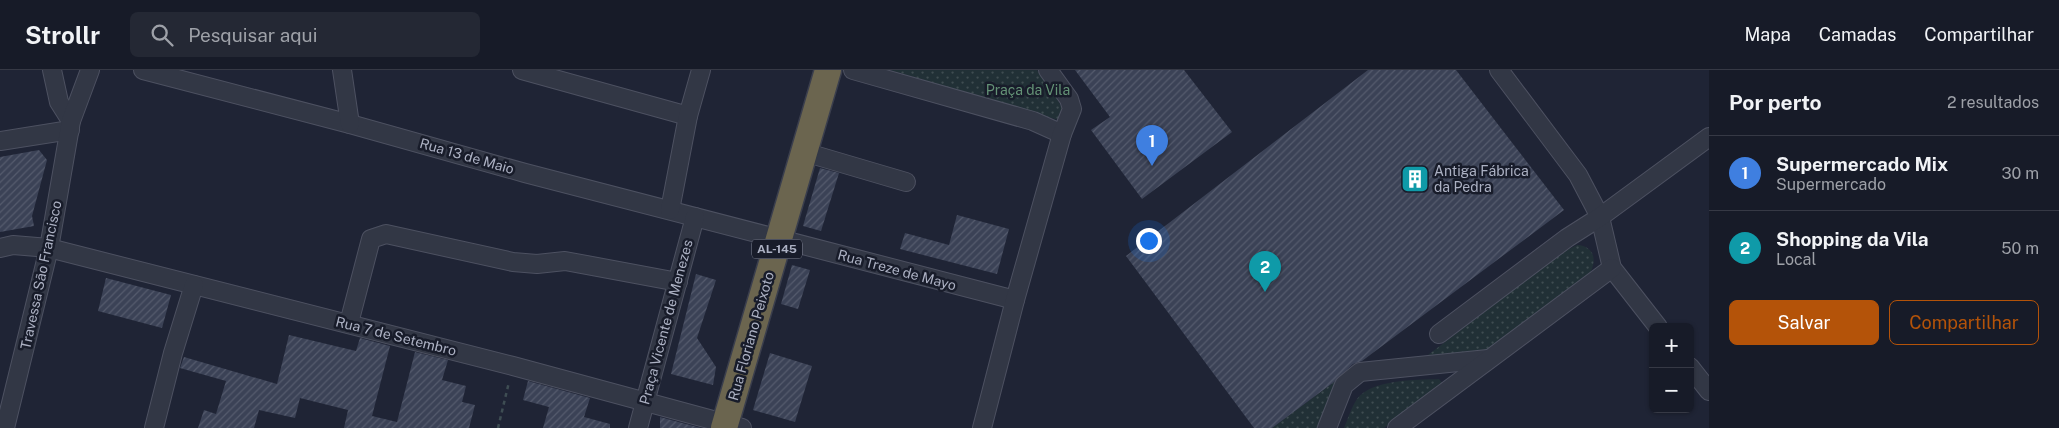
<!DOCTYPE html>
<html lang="pt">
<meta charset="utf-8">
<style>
body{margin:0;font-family:"Public Sans",sans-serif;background:#242834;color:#f1f3f6}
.controls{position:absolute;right:15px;bottom:15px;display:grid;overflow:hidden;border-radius:8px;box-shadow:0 1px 4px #0004}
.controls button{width:45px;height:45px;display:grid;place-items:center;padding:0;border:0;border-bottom:1px solid #363945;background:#171b28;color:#f1f3f6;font:25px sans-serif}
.you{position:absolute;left:1148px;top:170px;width:18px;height:18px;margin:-12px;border:4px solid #fff;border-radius:50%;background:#1a73e8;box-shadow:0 0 0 8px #1a73e833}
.badge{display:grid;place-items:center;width:32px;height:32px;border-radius:50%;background:#b45309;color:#fff;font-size:16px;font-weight:700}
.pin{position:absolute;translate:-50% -41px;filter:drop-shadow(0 1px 2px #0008)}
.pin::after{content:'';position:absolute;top:26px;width:18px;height:15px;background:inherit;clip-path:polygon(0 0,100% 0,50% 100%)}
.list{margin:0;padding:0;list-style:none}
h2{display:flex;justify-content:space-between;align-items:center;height:65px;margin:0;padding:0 20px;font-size:21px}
h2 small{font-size:16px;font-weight:400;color:#9ea1a8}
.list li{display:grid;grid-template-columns:32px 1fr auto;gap:15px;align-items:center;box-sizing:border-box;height:75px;padding:0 20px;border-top:1px solid #363945}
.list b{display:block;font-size:19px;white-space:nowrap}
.list p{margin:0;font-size:16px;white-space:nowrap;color:#9ea1a8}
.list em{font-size:16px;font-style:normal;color:#9ea1a8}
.actions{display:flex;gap:10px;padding:15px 20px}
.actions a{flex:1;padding:11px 0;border:1px solid #b45309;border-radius:8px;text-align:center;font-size:18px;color:#b45309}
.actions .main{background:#b45309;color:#fff}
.icon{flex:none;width:28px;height:28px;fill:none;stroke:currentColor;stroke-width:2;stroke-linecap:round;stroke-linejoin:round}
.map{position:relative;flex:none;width:1709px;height:358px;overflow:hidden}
header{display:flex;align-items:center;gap:30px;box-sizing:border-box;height:70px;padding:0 25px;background:#171b28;border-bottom:1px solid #363945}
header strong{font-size:24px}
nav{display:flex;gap:28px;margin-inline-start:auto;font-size:18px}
.search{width:350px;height:45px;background:#242834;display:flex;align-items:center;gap:12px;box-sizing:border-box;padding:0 18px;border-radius:8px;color:#9ea1a8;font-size:19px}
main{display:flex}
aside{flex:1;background:#171b28}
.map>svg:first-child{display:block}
.green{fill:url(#green-dots)}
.building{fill:url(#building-hatch)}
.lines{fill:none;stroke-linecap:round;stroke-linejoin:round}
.minor-casing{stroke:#4d5161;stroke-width:20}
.highway-casing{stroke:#3a3e4d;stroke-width:29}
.path{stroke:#3e4d53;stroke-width:2.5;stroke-dasharray:4 4;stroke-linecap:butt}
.minor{stroke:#323745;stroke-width:18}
.highway{stroke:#6b654f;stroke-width:26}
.labels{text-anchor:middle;stroke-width:5;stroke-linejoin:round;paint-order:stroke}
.shield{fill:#181c2a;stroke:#808495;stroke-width:1}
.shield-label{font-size:12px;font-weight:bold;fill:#acb1c3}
.park-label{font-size:14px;fill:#649276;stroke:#181c2a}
.street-label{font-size:14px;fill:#acb1c3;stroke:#181c2a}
.poi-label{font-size:14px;fill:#acb1c3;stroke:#181c2a;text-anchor:start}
</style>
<header>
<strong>Strollr</strong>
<div class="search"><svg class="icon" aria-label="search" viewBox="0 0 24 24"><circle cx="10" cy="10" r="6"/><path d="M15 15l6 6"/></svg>Pesquisar aqui</div>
<nav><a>Mapa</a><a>Camadas</a><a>Compartilhar</a></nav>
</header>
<main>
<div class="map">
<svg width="1709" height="358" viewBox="0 0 1709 358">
<defs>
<pattern id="green-dots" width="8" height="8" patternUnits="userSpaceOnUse" patternTransform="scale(1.25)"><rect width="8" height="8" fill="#213036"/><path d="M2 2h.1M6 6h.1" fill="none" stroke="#3f4c51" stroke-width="1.8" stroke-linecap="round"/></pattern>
<pattern id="building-hatch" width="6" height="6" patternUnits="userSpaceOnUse" patternTransform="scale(1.25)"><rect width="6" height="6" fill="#3b4256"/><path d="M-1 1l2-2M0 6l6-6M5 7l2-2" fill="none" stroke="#555b6d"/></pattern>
</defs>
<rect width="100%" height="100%" fill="#1f2435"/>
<!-- green -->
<g class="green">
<polygon points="890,0 1037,0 1057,27 1063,41 1059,50 1055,49"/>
<path d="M 1577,175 C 1596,176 1598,194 1587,207 L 1490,281 L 1424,288 L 1565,181 Z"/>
<polygon points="1341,307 1321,358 1272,358"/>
<path d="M 1439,309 L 1442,313 L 1440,317 L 1384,358 L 1344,358 C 1348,349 1351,338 1357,329 C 1372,309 1416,310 1439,309 Z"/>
</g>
<!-- building -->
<g class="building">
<polygon points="1075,0 1184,0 1232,62 1142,129 1091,60 1110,47"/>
<polygon points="1368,0 1456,0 1564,140 1362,291 1353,294 1334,312 1272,358 1254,358 1126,186"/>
<polygon points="39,80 47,90 32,146 34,156 0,162 0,87"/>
<polygon points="820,98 839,103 821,161 803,156"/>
<polygon points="957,145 1009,159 997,204 900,179 905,163 949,175"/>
<polygon points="792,195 810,200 798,239 781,234"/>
<polygon points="696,204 716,210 697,268 716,297 713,315 671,304"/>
<polygon points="106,208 171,225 162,258 98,241"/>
<polygon points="289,265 356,281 360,268 390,276 372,346 397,352 415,282 448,290 442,310 466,316 462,332 475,335 469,358 344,358 348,340 300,328 295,348 259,340 254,358 198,358 204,340 216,344 226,311 180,298 184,287 277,314"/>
<polygon points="770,283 812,296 795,352 753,340"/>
<polygon points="528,311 590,328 584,347 610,354 610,358 543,358 549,337 523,330"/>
<polygon points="660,347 701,358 660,358"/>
</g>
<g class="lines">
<defs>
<g id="minor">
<polyline points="52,0 59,32 71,51"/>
<polyline points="143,0 350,54 525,103 1015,230"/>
<polyline points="342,0 350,54"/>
<polyline points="522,0 688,46"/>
<polyline points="853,0 1033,51 1062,64"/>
<polyline points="1499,0 1578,105 1600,147 1612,198 1658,257"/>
<polyline points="0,71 70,60"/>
<polyline points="804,82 906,112"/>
<polyline points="670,140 688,46 701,0"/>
<polyline points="0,178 13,175 49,178 513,296 742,358"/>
<polyline points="349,253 371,169 386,164 513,192 537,194 565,191 678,212"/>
<polyline points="1439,264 1567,168 1600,147 1709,67"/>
<polyline points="1690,297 1709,321"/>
<polyline points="5,358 49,178 71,51 90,0"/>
<polyline points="154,358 173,283 194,215"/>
<polyline points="638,358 695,147"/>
<polyline points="982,358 1015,230 1062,64 1072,39 1069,29 1048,0"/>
<polyline points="1327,358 1344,315 1360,302 1488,289"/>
<polyline points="1397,358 1612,198"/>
</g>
<polyline id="highway" points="724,358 828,0"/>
</defs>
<!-- minor casing -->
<use href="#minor" class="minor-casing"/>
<!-- highway casing -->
<use href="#highway" class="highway-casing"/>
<!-- path -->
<polyline class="path" points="498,358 509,312"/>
<!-- minor -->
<use href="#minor" class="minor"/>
<!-- highway -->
<use href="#highway" class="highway"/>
</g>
<!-- icons -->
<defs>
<symbol id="building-square" viewBox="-11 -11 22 22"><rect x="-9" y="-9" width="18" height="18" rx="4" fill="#0f9aa8" stroke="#181c2a"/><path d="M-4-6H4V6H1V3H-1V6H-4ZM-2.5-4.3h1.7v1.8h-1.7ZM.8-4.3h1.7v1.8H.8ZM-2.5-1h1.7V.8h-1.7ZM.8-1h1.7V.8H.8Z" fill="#fff"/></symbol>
</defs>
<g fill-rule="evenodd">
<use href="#building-square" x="1399" y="93" width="32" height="32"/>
</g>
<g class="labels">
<!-- shield labels -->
<rect class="shield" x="752" y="169.5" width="50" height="19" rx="4"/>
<g class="shield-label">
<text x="777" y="183">AL-145</text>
</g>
<!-- park labels -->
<g class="park-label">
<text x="1028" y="25">Praça da Vila</text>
</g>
<!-- street labels -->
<g class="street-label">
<text transform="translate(467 86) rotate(16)" y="5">Rua 13 de Maio</text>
<text transform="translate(897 200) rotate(15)" y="5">Rua Treze de Mayo</text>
<text transform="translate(41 205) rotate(-78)" y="5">Travessa São Francisco</text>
<text transform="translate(666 252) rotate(-75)" y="5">Praça Vicente de Menezes</text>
<text transform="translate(396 266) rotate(14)" y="5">Rua 7 de Setembro</text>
<text transform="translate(751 266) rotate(-74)" y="5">Rua Floriano Peixoto</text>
</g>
<!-- poi labels -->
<g class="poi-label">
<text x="1434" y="106">Antiga Fábrica<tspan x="1434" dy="16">da Pedra</tspan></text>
</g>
</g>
</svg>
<div class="controls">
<button>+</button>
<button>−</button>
</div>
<div class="you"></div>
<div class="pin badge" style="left:1152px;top:96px;background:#3f7fe0">1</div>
<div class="pin badge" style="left:1265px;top:222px;background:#0f9aa8">2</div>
</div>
<aside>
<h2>Por perto<small>2 resultados</small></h2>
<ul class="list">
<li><span class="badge" style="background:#3f7fe0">1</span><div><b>Supermercado Mix</b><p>Supermercado</p></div><em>30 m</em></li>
<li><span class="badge" style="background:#0f9aa8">2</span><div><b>Shopping da Vila</b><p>Local</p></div><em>50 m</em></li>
</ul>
<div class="actions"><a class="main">Salvar</a><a>Compartilhar</a></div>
</aside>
</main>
